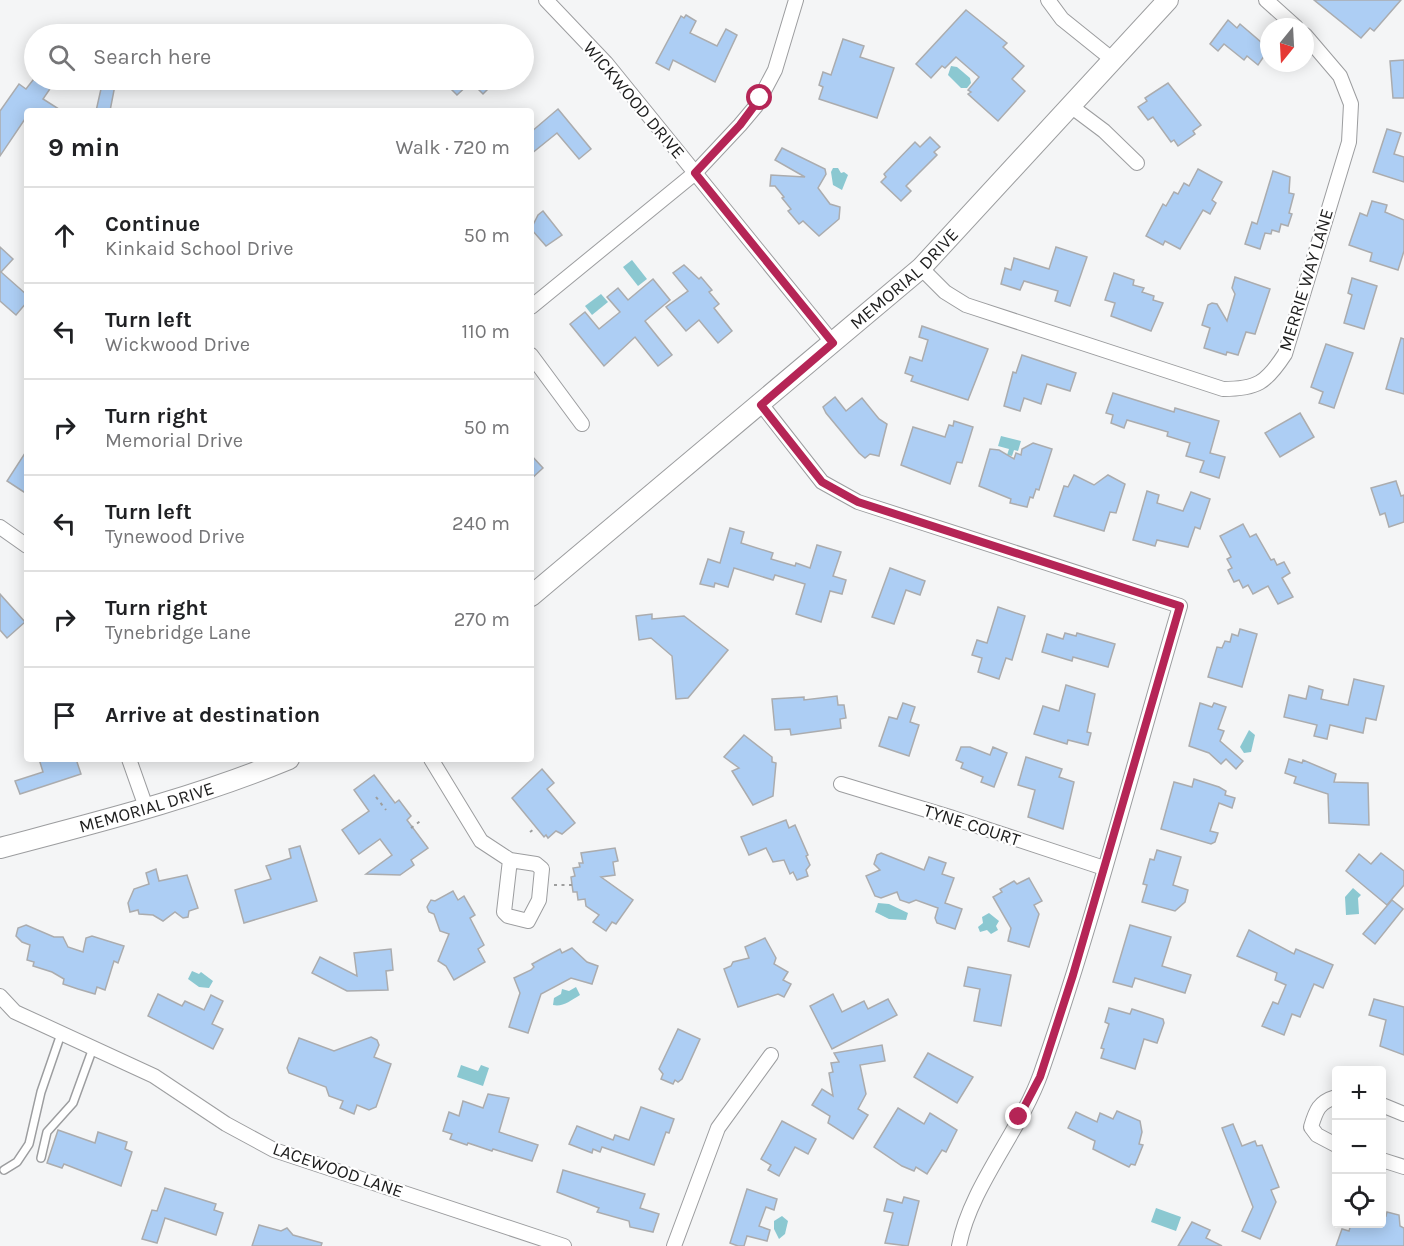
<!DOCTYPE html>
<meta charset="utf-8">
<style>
body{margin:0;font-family:Karla,sans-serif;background:#f6f6f6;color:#202124}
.controls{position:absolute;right:18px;bottom:18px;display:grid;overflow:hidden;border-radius:6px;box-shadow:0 3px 15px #0003}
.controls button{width:54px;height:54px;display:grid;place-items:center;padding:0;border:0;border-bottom:2px solid #e0e0e0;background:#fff;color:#202124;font:30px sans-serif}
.compass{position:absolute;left:1260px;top:18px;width:54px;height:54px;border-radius:50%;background:#fff;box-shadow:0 3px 15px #0003;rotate:198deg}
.stop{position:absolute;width:18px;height:18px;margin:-14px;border:4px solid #b52556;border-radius:50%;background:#fff}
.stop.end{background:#b52556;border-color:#fff;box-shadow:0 2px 6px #0008}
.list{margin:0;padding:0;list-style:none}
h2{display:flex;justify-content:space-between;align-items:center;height:78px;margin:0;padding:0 24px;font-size:26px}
h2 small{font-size:20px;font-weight:400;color:#757577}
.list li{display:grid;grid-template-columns:39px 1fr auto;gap:18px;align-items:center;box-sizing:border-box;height:96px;padding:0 24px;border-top:2px solid #e0e0e0}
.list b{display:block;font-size:22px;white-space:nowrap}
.list p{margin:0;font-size:20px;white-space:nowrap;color:#757577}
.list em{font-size:20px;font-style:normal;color:#757577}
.icon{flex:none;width:33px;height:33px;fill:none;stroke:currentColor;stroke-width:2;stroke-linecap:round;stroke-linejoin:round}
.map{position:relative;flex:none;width:1404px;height:1246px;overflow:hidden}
.search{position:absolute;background:#fff;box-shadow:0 3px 15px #0003;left:24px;top:24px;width:510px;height:66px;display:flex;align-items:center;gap:15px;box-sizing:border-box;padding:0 21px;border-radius:33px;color:#757577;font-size:22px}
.panel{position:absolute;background:#fff;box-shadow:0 3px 15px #0003;left:24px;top:108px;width:510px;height:654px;border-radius:6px}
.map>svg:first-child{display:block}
.water{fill:#8bc8d1}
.building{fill:#adcef4;stroke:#abacae;stroke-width:1.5}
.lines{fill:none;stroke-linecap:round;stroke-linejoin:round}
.lane-casing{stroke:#9c9d9f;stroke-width:10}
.street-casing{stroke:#9c9d9f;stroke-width:16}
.secondary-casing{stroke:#9c9d9f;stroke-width:22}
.path{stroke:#9d9e9e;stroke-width:2;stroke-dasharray:3 4.5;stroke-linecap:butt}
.lane{stroke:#fff;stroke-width:7}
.street{stroke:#fff;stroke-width:14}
.secondary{stroke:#fff;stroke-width:20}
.route{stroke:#b52556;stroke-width:8}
.labels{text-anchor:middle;stroke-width:4.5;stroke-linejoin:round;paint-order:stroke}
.street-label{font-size:18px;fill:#1d1d1d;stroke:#fff}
</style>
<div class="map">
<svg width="1404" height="1246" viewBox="0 0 1404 1246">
<rect width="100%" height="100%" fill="#f4f5f6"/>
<!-- water -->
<g class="water">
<polygon points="951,66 957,67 970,78 971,83 967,88 961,88 948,75"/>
<polygon points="833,168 838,168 841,173 844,172 848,175 842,190 833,185 831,172"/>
<polygon points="632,260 647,279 638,286 623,267"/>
<polygon points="601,294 608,302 592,315 585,306"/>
<polygon points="1001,436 1021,441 1018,451 1014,450 1012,456 1007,455 1009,449 998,446"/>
<polygon points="1249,730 1255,735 1251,752 1244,753 1240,747"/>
<polygon points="1353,888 1361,895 1358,898 1359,914 1346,915 1345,897"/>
<polygon points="878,903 889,904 908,913 906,920 889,919 875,912"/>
<polygon points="989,913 999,921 996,926 998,930 991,934 987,930 980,932 978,927 983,923 982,917"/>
<polygon points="192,971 199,974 201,972 213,981 209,988 199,987 188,979"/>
<path d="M 576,987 L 580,995 C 570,1001 563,1007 553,1005 L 554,998 L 561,994 L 562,989 L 569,991 Z"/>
<polygon points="461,1065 478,1071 481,1065 489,1068 483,1086 457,1077"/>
<polygon points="1156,1208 1181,1217 1176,1231 1151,1222"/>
<polygon points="782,1216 788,1221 785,1234 779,1239 774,1229 774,1221"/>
</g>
<!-- building -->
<g class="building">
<polygon points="1314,0 1401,0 1374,31 1370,28 1361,38"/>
<polygon points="966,10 1007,43 1003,47 1024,66 1012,79 1025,91 998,121 968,94 971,92 968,90 979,77 956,57 945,68 942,66 931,78 916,64"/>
<polygon points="686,15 696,21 690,33 717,46 726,29 737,35 715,82 673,60 669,70 656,63 681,16 684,18"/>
<polygon points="1228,20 1237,28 1240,24 1269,49 1258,65 1247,56 1244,60 1224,44 1218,51 1210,44"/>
<polygon points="843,39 864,46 860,57 894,68 877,118 819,99 823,87 819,85 823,72 831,75"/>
<polygon points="1404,60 1404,98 1393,98 1390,61"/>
<polygon points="33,80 56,80 43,99 62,111 27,111 27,116 0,156 0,111 19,84 26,89"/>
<polygon points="103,80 116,80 110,111 96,111"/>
<polygon points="442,80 497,80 483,94 471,82 457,95"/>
<polygon points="1168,83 1201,125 1193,131 1195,134 1178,146 1174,140 1171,142 1153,117 1148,120 1138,107 1147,101 1145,98"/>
<polygon points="558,109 591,149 579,159 557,133 531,154 531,132"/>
<polygon points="1387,129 1401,133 1394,154 1404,157 1404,182 1373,172"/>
<polygon points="930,137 940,147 934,152 937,155 906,186 911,191 901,201 881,182 886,177 884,174 915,142 920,147"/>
<polygon points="782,148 825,169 826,174 818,188 830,204 840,207 839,219 819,236 803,221 799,224 788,211 791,209 782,198 784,197 775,186 770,186 771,175 805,177 775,160"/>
<polygon points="1198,169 1222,182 1212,200 1216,203 1210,214 1203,210 1180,249 1165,241 1163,245 1146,236 1163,204 1166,206 1174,192 1178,194 1184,183 1189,186"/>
<polygon points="1273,171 1290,177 1289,193 1294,194 1289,213 1292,214 1288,226 1281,224 1279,232 1272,230 1271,234 1265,233 1260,249 1245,244 1252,222 1257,224"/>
<polygon points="1372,201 1387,205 1385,212 1404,220 1404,251 1398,270 1370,261 1372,253 1349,245 1360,213 1367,216"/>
<polygon points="543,211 562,235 546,246 531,229 538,215"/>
<polygon points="0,247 13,259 1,272 27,295 27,302 16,315 0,301"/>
<polygon points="1056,247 1087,257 1070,306 1055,301 1058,291 1024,281 1020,290 1001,284 1005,268 1011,270 1014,258 1049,269"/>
<polygon points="684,265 699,279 701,277 712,290 709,292 719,304 714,308 732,331 718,343 699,320 686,331 666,307 688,291 673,273"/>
<polygon points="1114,273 1134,280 1133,285 1144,288 1142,292 1154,296 1153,300 1163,303 1151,331 1111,316 1115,303 1105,300"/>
<polygon points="1235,277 1270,289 1255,334 1246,332 1238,355 1227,352 1226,355 1204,348 1210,328 1202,325 1208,305 1212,303 1217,304 1227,321 1235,294 1232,288"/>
<polygon points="1352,278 1377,286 1364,329 1344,323 1352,295 1348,293"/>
<polygon points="653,279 670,300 645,321 672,355 658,366 635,337 604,366 570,324 585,312 599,329 620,312 607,297 618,288 628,300"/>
<polygon points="922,326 988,349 968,400 911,381 913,376 905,373 910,357 922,361 928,340 919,337"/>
<polygon points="1401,338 1404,339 1404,394 1386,389"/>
<polygon points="1326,344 1353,353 1334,408 1319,403 1323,392 1311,387"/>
<polygon points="1022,355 1076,373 1070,391 1047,384 1041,404 1024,398 1020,411 1004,406 1013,372 1016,373"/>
<polygon points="1113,393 1174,412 1175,408 1219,421 1210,453 1225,457 1219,478 1200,472 1204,461 1186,456 1190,443 1167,436 1168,432 1127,420 1124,428 1111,423 1113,415 1106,413"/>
<polygon points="835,397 846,411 862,398 879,419 887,424 879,456 870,454 865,458 859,453 826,413 823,407"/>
<polygon points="1300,413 1314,437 1280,457 1265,433"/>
<polygon points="954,421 973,427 962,463 957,462 950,484 901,465 913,427 945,437 949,425 953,426"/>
<polygon points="1033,443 1052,449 1039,490 1036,489 1033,498 1030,497 1027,507 1010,503 1011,499 979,486 990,449 999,450 1014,459 1016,453 1021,455 1022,449"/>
<polygon points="27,450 27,494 7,481"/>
<polygon points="531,455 543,468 531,479"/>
<polygon points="1074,475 1094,485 1108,475 1125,484 1116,513 1110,512 1104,531 1054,516 1064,486 1068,487"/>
<polygon points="1396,481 1401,496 1404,495 1404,522 1389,527 1385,513 1380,515 1371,488"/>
<polygon points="1147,491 1159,495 1157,503 1183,511 1191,492 1210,499 1200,529 1195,527 1188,547 1157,540 1155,546 1133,540"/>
<polygon points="1243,524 1250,537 1256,534 1271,560 1274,559 1277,565 1284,562 1290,573 1282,578 1293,597 1278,604 1268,586 1253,594 1248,585 1243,588 1239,580 1234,582 1228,570 1232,568 1227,559 1231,557 1220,536"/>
<polygon points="730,528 744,532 741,543 773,553 771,559 795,566 796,563 810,568 817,545 841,552 833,576 846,580 842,594 830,591 821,622 796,614 805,584 775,575 773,580 734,568 728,587 715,583 714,587 700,584 708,559 720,563"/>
<polygon points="890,568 925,581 920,595 906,590 894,624 872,617"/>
<polygon points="0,594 25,622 7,638 0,630"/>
<polygon points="998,607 1025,616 1012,660 1006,658 999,679 978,672 982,658 972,655 977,640 987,643"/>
<polygon points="652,614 652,619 684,616 728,650 688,698 676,699 672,656 651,638 639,640 636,616"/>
<polygon points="1240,629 1257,634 1242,687 1208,677 1217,647 1222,648 1225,641 1230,642 1232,634 1238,636"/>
<polygon points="1065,633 1076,636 1077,633 1115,644 1108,667 1073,657 1072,661 1042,652 1047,634 1063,639"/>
<polygon points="1354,679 1384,686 1376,720 1366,718 1363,733 1330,725 1327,739 1314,736 1317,725 1284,717 1289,695 1306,699 1309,686 1323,690 1321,699 1348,705"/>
<polygon points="1066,685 1095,694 1087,732 1091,733 1088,745 1068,740 1067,744 1034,734 1043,706 1059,711"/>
<polygon points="837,696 838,705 844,705 846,718 840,719 841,728 791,735 790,729 775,730 772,699 804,697 804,700"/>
<polygon points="903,703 915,707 910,722 919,725 909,756 879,746 889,717 897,719"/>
<polygon points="1200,703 1212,707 1214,703 1226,707 1218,729 1224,731 1220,741 1243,761 1236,769 1226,759 1221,764 1209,753 1189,746"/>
<polygon points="744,735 772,757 772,762 776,763 773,796 753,805 732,771 739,768 724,757"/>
<polygon points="961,747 970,747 990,755 993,747 1007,753 994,787 981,782 983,777 961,768 963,763 956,760"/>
<polygon points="1026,757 1062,769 1059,777 1074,782 1063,829 1028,817 1035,790 1018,785"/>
<polygon points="39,759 76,759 81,774 20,794 15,781 43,772"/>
<polygon points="1289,759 1302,763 1303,760 1336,774 1334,782 1368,783 1369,825 1329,823 1328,794 1294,783 1296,777 1285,773"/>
<polygon points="542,769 554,783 547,789 575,823 562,834 556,831 548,838 546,835 544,837 512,798"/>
<polygon points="374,775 395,803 399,800 411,816 407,820 428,848 411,860 414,865 400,875 366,874 392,855 380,839 359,854 342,830 369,811 354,790"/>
<polygon points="1194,779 1219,787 1226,791 1225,795 1235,798 1232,808 1219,803 1210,831 1218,833 1215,842 1211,844 1161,829 1174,782 1192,787"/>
<polygon points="786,820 789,828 795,825 808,855 806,856 810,865 806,870 808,876 797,880 793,872 790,874 784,860 773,862 766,848 749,855 741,837"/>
<polygon points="300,846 317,901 244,923 235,890 271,879 266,866 291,858 289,849"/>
<polygon points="615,848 618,861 613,862 615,875 601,877 633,900 616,924 612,922 606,931 593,922 599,915 586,906 585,899 578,900 577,892 573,892 571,877 575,876 573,868 580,867 579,863 583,863 581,853"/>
<polygon points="1157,850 1181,857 1173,885 1188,890 1185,902 1175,911 1142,902 1147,885 1143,884 1150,859 1154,860"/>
<polygon points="881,853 924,870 929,857 946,863 942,874 954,878 945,903 962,909 955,929 937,923 935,918 938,908 916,900 909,903 900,900 897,892 881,898 875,896 866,876 880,870 874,864 877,855"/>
<polygon points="1381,853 1404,871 1404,885 1387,905 1346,871 1359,854 1371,864"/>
<polygon points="156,869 159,881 187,875 198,908 189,911 188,917 183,918 175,912 163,921 153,915 139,914 138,910 130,912 128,903 134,889 149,884 146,873"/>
<polygon points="1029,878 1042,901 1034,905 1039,914 1029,947 1008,941 1011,928 993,897 1002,892 1000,889 1014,881 1017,884"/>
<polygon points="453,891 458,900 464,896 475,915 470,918 484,945 478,949 485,962 454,980 446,966 438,961 449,934 440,931 434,914 429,912 427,907 431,900 435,901"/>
<polygon points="1392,900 1403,909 1375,944 1363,934"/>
<polygon points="26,925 54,937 63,937 68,947 83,952 86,938 92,936 124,946 118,963 114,961 105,990 97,987 95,994 78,989 63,984 64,979 52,972 33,966 34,962 27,960 30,945 22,942 16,936 18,928"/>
<polygon points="1130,925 1171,937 1162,966 1191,975 1185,993 1135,978 1132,987 1113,982"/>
<polygon points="1249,930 1294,954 1296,949 1333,965 1323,988 1314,984 1300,1017 1292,1014 1284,1035 1262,1026 1273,1002 1278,1004 1286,985 1275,980 1277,973 1237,956"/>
<polygon points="765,938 776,958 774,964 788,972 783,980 791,984 784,997 778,994 738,1007 724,969 731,966 733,962 749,958 745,947"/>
<polygon points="572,948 587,962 598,966 592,984 571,978 541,994 528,1033 509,1027 520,993 514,978 531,970 534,967 532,964 543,958 560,949 562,953"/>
<polygon points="391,949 393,970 386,971 388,990 347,991 312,973 320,957 357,976 354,953"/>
<polygon points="968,967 1011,975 1001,1026 974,1021 980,989 964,986"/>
<polygon points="158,994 182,1006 185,1001 204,1010 211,995 223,1001 212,1024 223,1029 213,1049 148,1016"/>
<polygon points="833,994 842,1012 864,1001 868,1009 888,999 897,1015 832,1049 810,1006"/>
<polygon points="1374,999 1404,1007 1404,1055 1380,1046 1386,1020 1369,1015"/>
<polygon points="1109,1008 1130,1014 1132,1009 1163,1019 1164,1023 1157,1043 1144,1039 1135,1069 1101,1058 1104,1049 1101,1048 1109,1024 1105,1022"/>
<polygon points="678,1029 700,1039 682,1079 678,1082 675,1080 673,1084 661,1079 663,1074 659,1069"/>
<polygon points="371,1037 377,1040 379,1045 374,1057 391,1064 376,1107 369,1110 357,1105 354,1114 340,1108 343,1101 329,1096 326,1087 289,1073 287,1068 299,1038 334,1051"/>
<polygon points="882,1045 885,1061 860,1065 866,1094 858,1109 868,1115 853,1139 828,1123 830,1116 812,1105 822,1089 833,1096 829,1073 833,1072 831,1063 839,1062 834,1053"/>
<polygon points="928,1053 973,1077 957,1103 914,1077"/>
<polygon points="488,1094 509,1098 499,1132 538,1145 532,1161 493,1149 492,1151 468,1143 467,1145 450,1139 452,1134 443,1131 449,1112 459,1116 463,1101 483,1108"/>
<polygon points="641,1107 674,1119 669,1133 666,1132 654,1165 602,1147 600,1152 593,1149 592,1153 569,1144 577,1126 613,1140 615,1135 629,1140"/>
<polygon points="898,1108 924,1124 930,1113 957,1130 946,1152 942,1150 927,1174 916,1167 914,1171 902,1166 874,1147"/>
<polygon points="1117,1111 1140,1121 1142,1132 1139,1144 1143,1145 1135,1165 1131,1164 1129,1167 1093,1149 1095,1141 1068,1128 1076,1112 1097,1122 1100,1113 1113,1119"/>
<polygon points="782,1121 816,1139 808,1154 795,1147 779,1176 768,1170 771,1165 761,1159"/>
<polygon points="1233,1124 1242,1146 1255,1141 1257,1146 1262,1145 1279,1187 1271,1190 1276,1202 1260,1239 1242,1231 1253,1207 1222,1128"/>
<polygon points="58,1130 95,1143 98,1132 127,1142 125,1149 132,1152 121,1186 64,1164 62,1168 47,1163"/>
<polygon points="563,1170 645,1194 640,1208 659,1214 653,1232 630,1227 629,1221 597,1212 599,1208 557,1192"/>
<polygon points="165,1188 216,1204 214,1210 223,1213 216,1235 165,1218 157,1243 142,1239 152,1210 157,1211"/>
<polygon points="747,1189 777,1199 774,1210 766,1207 759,1226 770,1230 767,1241 747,1236 744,1246 738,1246 730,1243"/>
<polygon points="904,1197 919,1201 908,1246 885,1243 893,1213 884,1211 887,1199 902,1203"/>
<polygon points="1387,1212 1399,1215 1400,1226 1404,1228 1404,1246 1336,1246 1342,1229 1349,1231 1351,1224 1382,1224 1382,1215 1386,1216"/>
<polygon points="1192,1222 1210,1230 1206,1238 1222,1246 1178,1246"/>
<polygon points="259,1225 281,1231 287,1228 293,1235 322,1243 321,1246 252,1246"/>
</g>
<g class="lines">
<defs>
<g id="lane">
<polyline points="41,1158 47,1132 73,1103 93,1048"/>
<polyline points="4,1170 17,1162 29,1144 41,1092 61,1034"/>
</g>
<g id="street">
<polyline points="546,0 606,63 833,343"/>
<polyline points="1048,0 1062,19 1113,60"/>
<polyline points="1266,0 1296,27"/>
<polyline points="1072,107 1104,131 1137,163"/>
<path d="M 921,268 L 945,292 L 966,305 L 1223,389 C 1257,389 1266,383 1285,354 L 1349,142 L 1351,104 L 1340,76 L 1305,35"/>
<polyline points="531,307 695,173 740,125 756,106 775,70 796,0"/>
<polyline points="531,355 582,424"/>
<path d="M 761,404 L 822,482 L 858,502 L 1180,606 C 1134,762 1094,920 1041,1073 C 1021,1130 970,1187 959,1246"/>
<polyline points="0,527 27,546"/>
<polyline points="129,759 147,810"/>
<polyline points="431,759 481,841 510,860 536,864 542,869 539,900 528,921 508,916 504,912 510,860"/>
<polyline points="841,784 953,818 1104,868"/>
<polyline points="0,996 15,1012 154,1076 226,1124 274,1150 564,1246"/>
<path d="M 1336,1097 C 1319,1102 1316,1110 1311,1127 L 1317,1135 L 1336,1145"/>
<polyline points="1382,1105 1404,1114"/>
<polyline points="1382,1160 1404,1167"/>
<polyline points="674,1246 718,1128 771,1055"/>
</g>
<g id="secondary">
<path id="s1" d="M 531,596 L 921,268 L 1168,0"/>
<path id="s2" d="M 0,848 C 98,822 195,798 289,759"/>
</g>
</defs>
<!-- lane casing -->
<use href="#lane" class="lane-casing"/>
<!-- street casing -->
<use href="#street" class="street-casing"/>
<!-- secondary casing -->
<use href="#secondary" class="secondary-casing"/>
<!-- path -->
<g class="path">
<polyline points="376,797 386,810"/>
<polyline points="411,828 423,819"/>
<polyline points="530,832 534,829"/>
<polyline points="554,885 572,885"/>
</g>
<!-- lane -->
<use href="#lane" class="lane"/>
<!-- street -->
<use href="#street" class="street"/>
<!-- secondary -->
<use href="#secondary" class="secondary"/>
</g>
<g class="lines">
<!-- route -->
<polyline class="route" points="760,98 740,125 695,173 833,343 761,405 822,482 858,502 1180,606 1073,975 1040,1077 1019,1117"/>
</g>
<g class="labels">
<!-- street labels -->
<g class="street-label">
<text transform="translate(634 100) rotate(50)" y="6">WICKWOOD DRIVE</text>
<text dy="6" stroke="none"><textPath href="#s1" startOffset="490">MEMORIAL DRIVE</textPath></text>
<text transform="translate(1306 280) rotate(-73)" y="6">MERRIE WAY LANE</text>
<text dy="6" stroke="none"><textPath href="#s2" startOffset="152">MEMORIAL DRIVE</textPath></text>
<text transform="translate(972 825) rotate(18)" y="6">TYNE COURT</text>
<text transform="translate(338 1170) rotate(19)" y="6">LACEWOOD LANE</text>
</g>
</g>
</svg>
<div class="controls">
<button>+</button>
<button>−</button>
<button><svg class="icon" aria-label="locate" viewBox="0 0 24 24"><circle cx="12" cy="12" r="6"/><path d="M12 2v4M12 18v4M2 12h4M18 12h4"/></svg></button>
</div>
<svg class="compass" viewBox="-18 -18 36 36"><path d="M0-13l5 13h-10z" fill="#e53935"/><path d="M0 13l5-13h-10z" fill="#757577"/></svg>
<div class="stop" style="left:760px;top:98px"></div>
<div class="stop end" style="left:1019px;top:1117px"></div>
<div class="search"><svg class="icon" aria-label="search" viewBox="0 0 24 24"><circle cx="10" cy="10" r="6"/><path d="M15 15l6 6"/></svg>Search here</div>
<section class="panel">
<h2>9 min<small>Walk · 720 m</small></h2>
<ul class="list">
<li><svg class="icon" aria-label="ahead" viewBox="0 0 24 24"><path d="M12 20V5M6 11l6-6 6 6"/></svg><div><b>Continue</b><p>Kinkaid School Drive</p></div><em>50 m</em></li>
<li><svg class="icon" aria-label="left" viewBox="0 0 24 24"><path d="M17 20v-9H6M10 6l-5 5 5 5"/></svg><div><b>Turn left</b><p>Wickwood Drive</p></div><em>110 m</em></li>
<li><svg class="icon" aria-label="right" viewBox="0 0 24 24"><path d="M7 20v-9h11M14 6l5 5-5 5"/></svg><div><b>Turn right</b><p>Memorial Drive</p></div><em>50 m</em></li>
<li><svg class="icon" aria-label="left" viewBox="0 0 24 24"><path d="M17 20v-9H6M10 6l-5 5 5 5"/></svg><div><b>Turn left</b><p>Tynewood Drive</p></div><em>240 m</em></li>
<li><svg class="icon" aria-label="right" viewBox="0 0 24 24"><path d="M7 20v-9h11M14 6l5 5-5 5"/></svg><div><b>Turn right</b><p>Tynebridge Lane</p></div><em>270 m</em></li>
<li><svg class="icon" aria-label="arrive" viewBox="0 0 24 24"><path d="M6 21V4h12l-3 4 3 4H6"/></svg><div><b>Arrive at destination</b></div></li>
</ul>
</section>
</div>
